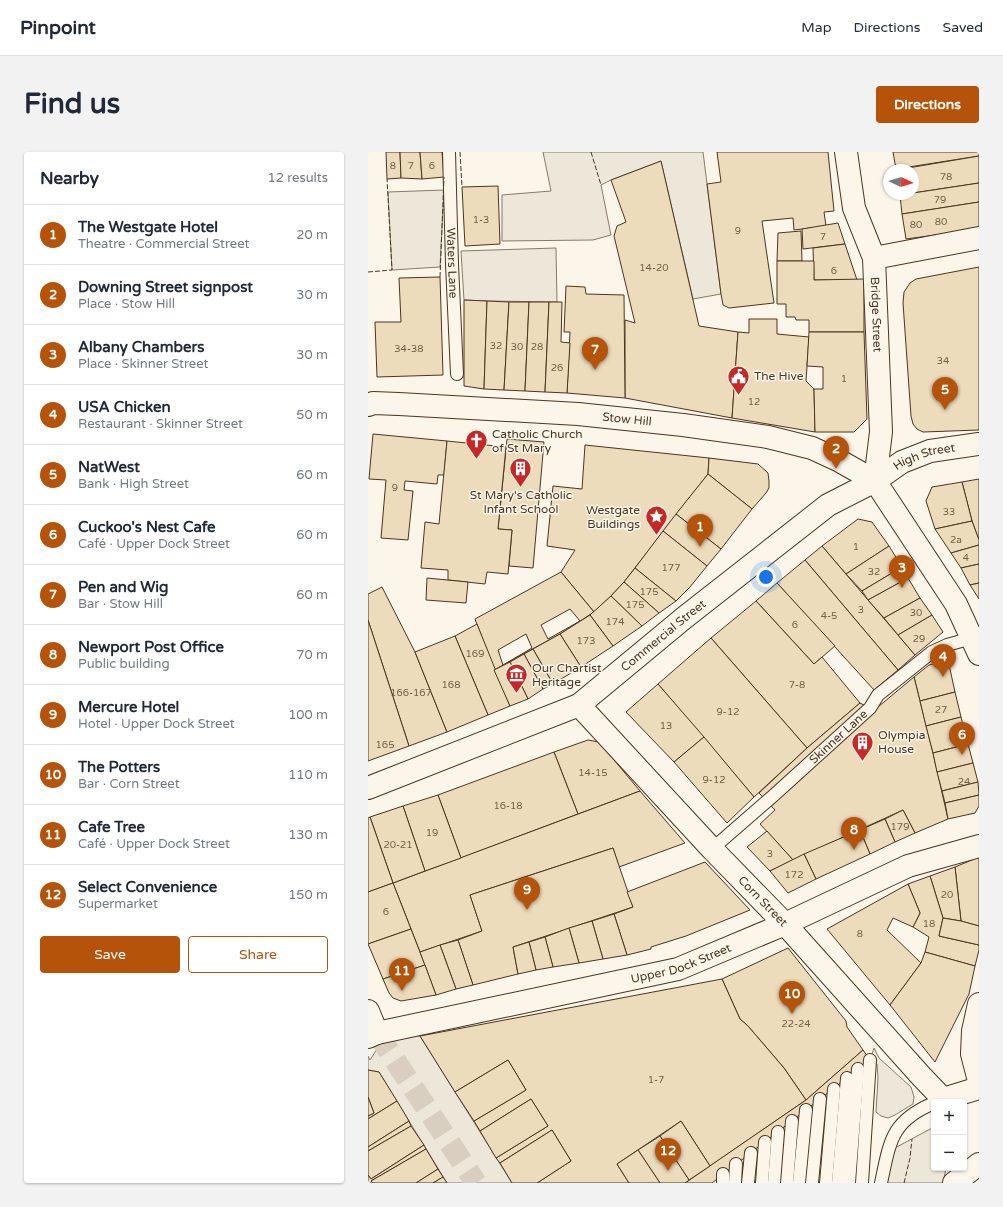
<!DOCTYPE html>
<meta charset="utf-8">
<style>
body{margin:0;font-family:"Varela Round",sans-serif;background:#f2f2f3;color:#1f2937}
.controls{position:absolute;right:12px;bottom:12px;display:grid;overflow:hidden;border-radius:4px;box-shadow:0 1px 3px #0004}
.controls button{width:36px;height:36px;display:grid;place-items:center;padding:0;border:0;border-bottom:1px solid #e0e1e3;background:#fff;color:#1f2937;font:20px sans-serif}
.compass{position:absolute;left:515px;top:12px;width:36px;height:36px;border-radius:50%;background:#fff;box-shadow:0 1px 3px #0004;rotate:94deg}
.you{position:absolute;left:398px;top:425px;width:14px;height:14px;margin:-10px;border:3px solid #fff;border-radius:50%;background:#1a73e8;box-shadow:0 0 0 6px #1a73e833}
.badge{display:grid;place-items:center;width:26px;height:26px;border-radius:50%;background:#b45309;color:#fff;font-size:13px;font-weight:700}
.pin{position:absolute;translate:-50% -33px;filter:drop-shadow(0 1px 2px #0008)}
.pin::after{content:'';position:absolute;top:21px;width:14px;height:12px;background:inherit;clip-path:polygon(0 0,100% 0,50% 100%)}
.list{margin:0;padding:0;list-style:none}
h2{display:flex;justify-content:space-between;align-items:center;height:52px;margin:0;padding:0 16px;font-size:17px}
h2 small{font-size:13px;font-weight:400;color:#747a83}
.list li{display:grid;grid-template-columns:26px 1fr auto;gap:12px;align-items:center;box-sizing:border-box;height:60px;padding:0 16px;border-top:1px solid #e0e1e3}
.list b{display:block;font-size:15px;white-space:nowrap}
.list p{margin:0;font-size:13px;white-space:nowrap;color:#747a83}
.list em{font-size:13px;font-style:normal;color:#747a83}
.actions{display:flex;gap:8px;padding:12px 16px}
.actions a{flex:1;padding:9px 0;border:1px solid #b45309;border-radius:4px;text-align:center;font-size:14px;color:#b45309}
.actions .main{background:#b45309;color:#fff}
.map{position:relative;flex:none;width:611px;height:1031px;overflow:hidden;border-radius:4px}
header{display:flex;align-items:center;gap:24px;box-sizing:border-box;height:56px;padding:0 20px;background:#fff;border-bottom:1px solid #e0e1e3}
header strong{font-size:19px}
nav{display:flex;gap:22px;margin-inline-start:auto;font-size:14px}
.intro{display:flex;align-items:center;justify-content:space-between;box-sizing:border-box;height:96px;padding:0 24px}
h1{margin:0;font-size:28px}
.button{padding:10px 18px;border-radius:4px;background:#b45309;color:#fff;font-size:14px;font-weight:700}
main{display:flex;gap:24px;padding:0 24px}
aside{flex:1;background:#fff;border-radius:4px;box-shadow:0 1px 3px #0004}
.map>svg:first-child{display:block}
.parking{fill:#ede7d9;stroke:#887966}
.building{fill:#ecdcbc;stroke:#4a3520;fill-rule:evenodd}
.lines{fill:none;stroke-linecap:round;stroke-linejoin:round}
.street-tunnel{stroke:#d8cfc1;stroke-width:22;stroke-dasharray:22 11;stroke-linecap:butt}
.lane-casing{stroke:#4a3520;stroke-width:14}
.street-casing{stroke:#4a3520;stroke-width:24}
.secondary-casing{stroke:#4a3520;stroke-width:24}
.primary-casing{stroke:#4a3520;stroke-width:24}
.lane{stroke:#fbf6e9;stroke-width:12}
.street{stroke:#fbf6e9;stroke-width:22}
.secondary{stroke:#fbf6e9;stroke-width:22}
.primary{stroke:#fbf6e9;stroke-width:22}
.fence{stroke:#4a3520;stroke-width:1;stroke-dasharray:5 2;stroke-linecap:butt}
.labels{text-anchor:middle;stroke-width:3;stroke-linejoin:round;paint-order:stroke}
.number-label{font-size:10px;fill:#725f47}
.street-label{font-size:12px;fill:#4a3520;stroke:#fbf6e9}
.poi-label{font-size:12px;fill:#4a3520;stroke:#fbf6e9;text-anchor:start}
</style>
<header>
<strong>Pinpoint</strong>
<nav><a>Map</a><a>Directions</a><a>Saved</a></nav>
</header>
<div class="intro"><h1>Find us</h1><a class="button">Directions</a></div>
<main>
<aside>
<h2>Nearby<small>12 results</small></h2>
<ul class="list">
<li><span class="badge">1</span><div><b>The Westgate Hotel</b><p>Theatre · Commercial Street</p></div><em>20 m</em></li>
<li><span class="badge">2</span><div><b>Downing Street signpost</b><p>Place · Stow Hill</p></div><em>30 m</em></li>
<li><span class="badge">3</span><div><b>Albany Chambers</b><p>Place · Skinner Street</p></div><em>30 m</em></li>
<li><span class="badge">4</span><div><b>USA Chicken</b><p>Restaurant · Skinner Street</p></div><em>50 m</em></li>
<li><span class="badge">5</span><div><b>NatWest</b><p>Bank · High Street</p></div><em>60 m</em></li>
<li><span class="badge">6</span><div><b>Cuckoo's Nest Cafe</b><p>Café · Upper Dock Street</p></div><em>60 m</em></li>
<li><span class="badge">7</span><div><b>Pen and Wig</b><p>Bar · Stow Hill</p></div><em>60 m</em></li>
<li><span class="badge">8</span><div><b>Newport Post Office</b><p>Public building</p></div><em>70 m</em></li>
<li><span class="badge">9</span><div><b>Mercure Hotel</b><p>Hotel · Upper Dock Street</p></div><em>100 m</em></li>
<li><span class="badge">10</span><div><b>The Potters</b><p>Bar · Corn Street</p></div><em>110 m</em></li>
<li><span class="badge">11</span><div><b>Cafe Tree</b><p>Café · Upper Dock Street</p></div><em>130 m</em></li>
<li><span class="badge">12</span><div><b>Select Convenience</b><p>Supermarket</p></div><em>150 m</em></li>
</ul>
<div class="actions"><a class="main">Save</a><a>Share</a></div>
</aside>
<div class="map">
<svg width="611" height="1031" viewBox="0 0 611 1031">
<rect width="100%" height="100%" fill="#fbf6e9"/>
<!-- parking -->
<g class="parking">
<polygon points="175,0 335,0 353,142 325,147 293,9 243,28 233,33 243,83 225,88 134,89 134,43 183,39"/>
<polygon points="76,38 72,115 24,118 20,40"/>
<polygon points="188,96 189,150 119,149 96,148 93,99"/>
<polygon points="39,882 52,884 144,1031 79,1031 11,920 0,918 0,904 2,908 9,897 16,891 28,885"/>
<polygon points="506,896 511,906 543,935 546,945 545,952 527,963 520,966 513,964 508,960 510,926 509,912 502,908"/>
<polygon points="566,975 566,1016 578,1016 575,1031 517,1031 523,998"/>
</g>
<!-- building -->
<g class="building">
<polygon points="18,0 32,0 33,26 19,27"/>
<polygon points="32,0 52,0 54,27 33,26"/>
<polygon points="52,0 74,0 76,25 54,27"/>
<polygon points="349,0 460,0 466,59 456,60 458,74 426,78 425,66 394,69 406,151 361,156 355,153 353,142 339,32 353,30"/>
<polygon points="525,0 611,0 611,4 528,17"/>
<polygon points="611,4 611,31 545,41 545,18 528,18"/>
<polygon points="293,9 331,174 370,180 364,266 257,246 257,168 267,171 246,84 249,74 258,70 243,28"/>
<polygon points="611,31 611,50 534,62 532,43"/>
<polygon points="130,34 132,92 97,94 94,35"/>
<polygon points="611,50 611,77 538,87 534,62"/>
<polygon points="470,71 477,92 435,97 434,77"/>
<polygon points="433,79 434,109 409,109 410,81"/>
<polygon points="477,92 489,128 446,128 445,96"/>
<polygon points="409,109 446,109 446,128 496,127 496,180 441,180 441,168 428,168 427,165 418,165 418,152 409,152"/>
<polygon points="611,115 611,278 555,280 549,277 545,272 543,264 535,151 536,140 542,131 548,127"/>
<polygon points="72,125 75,223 9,225 7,170 33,170 31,126"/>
<polygon points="198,134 217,135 218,142 256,143 257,246 199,241 202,180 196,180"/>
<polygon points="96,148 119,149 116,237 96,234"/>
<polygon points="119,149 141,150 136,238 116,237"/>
<polygon points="141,150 161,150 157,239 136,238"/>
<polygon points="161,150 181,150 177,240 157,239"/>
<polygon points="181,150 194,150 193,190 202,191 199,241 177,240"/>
<polygon points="381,167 409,167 409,182 441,185 438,229 446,237 447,280 364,266 370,180 381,181"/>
<polygon points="441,180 496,180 499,267 486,280 447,280 446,237 455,237 455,215 439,214"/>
<polygon points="5,282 79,289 76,323 70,323 69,332 37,329 36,338 45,339 40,388 13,386 18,328 1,327"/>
<polygon points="139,287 176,290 165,416 141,414 144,378 130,377"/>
<polygon points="79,289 138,295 130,377 144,378 140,422 119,420 117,432 80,428 80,418 53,416 57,370 71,372"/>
<polygon points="217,293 341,306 340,322 256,430 243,444 226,460 193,420 207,398 179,394 185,334 214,337"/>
<polygon points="341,306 390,312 400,321 401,329 401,336 398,341 384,357 340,322"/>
<polygon points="340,322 384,357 353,397 308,362"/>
<polygon points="611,327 611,388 604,369 594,330"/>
<polygon points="594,330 604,369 567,377 558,349 564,335"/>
<polygon points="308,362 353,397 339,414 295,379"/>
<polygon points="490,367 504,370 521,394 478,422 454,394"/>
<polygon points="604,369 611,388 611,393 583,401 567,377"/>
<polygon points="295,379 339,414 322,435 308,449 267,416"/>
<polygon points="611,393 611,412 593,416 583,401"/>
<polygon points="454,394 547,503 530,518 437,408"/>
<polygon points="521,394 534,415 494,439 478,422"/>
<polygon points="437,408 530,518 506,538 409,431"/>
<polygon points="611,412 611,431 602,433 593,416"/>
<polygon points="534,415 540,426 500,448 494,439"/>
<polygon points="267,416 308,449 291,461 256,430"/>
<path d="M 193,420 L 226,460 L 192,482 L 126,518 L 107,467 ZM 202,457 L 212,469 L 180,487 L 173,473 ZM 158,482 L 164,496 L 135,513 L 130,498 Z"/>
<polygon points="59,426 100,430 98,451 58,448"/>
<polygon points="540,426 552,446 516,466 500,448"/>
<polygon points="256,430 291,461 274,474 243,444"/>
<polygon points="409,431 467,494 446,512 388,449"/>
<polygon points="611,431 611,447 602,433"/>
<polygon points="14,435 47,500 79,580 41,594 0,468 0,442"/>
<polygon points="243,444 274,474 245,494 222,463"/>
<polygon points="552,446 564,463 530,483 516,466"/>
<polygon points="388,449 446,512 454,505 492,551 439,596 343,486"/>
<polygon points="222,463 245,494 213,515 192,482"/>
<polygon points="564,463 575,480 547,503 530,483"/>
<polygon points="0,468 41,594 0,609"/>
<polygon points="109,472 142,554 120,563 87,484"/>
<polygon points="192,482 213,515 185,532 165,497"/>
<polygon points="87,484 120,563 79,580 47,500"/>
<polygon points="343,486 439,596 386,645 290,532"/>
<polygon points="165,497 185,532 175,537 156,502"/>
<polygon points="156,502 175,537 160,547 142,510"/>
<polygon points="580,508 587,540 552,549 546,525 561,513"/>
<polygon points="142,510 160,547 142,554 126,518"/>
<polygon points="546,525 565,601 580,667 547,681 535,658 425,708 392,672 407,658 391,641 439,596 492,551 502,556 510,555"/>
<polygon points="290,532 336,585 306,610 258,560"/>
<polygon points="587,540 593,565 558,574 552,549"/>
<polygon points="593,565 600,592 565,601 558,574"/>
<polygon points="336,585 386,645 359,671 306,610"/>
<polygon points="220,588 231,590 272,639 210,662 186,600"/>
<polygon points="600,592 605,611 569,620 565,601"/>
<polygon points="186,600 210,662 93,706 70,643"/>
<polygon points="605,611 610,630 574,639 569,620"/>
<polygon points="610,630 611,643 577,651 574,639"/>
<polygon points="272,639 317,691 251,715 245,696 102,743 114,779 52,800 25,731"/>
<polygon points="70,643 93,706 57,719 35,654"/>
<polygon points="611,643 611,654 607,661 580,667 577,651"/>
<polygon points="35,654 57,719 25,731 2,665"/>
<polygon points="535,658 547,681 527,690 517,667"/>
<polygon points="2,665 25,731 0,740 0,666"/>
<polygon points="517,667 527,690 502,702 492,678"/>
<polygon points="492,678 502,702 448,727 436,702"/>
<polygon points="399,679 425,708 402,719 379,695"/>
<polygon points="245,696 265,755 145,795 150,822 105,833 90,788 114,779 102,743"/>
<polygon points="436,702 448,727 420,741 402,719"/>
<polygon points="611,705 611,774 593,769 587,715"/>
<polygon points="337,710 382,758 318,784 283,795 283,797 259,803 246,762 265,755 259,740"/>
<polygon points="587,715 593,769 575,766 562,724"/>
<polygon points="562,724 575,766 571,784 611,793 611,798 607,814 557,800 561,785 545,775 552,761 540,732"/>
<polygon points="25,731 43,777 0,792 0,740"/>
<polygon points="540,732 552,761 545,775 525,766 519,778 553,811 522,853 459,777"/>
<polygon points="246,762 259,803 235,807 224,769"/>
<polygon points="575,766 593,769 611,774 611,793 571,784"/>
<polygon points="224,769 235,807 211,811 201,776"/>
<polygon points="201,776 211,811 185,815 177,785"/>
<polygon points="43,777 57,813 15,827 0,792"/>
<polygon points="177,785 185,815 168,818 161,790"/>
<polygon points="90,788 105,833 88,837 72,793"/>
<polygon points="161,790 168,818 150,822 145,795"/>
<polygon points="72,793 88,837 68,843 52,800"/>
<polygon points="420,796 478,869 479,875 495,898 438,948 416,916 380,874 372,867 354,827"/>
<polygon points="557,800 607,814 601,842 567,910 522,853 553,811"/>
<polygon points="57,813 68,843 33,849 25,846 21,841 15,827"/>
<polygon points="354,827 372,867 380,874 416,916 438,948 342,1014 313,969 249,1012 261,1031 169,1031 203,1009 184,978 132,1011 128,1006 180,974 163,947 112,979 106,969 158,938 140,908 87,940 52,884"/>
<polygon points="495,898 502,908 344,1031 317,1031 438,948"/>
<polygon points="140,908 158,938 106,969 87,940"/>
<polygon points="0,918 11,920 29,949 0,967 0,964 6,961 0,945"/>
<polygon points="0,945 6,961 0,964"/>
<polygon points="163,947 180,974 128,1006 112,979"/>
<polygon points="29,949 41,969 0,995 0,967"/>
<polygon points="41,969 43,974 0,999 0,995"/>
<polygon points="313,969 342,1014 321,1028 292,984"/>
<polygon points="43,974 56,993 3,1027 0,1023 0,999"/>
<polygon points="184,978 203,1009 169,1031 144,1031 132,1011"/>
<polygon points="292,984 321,1028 317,1031 292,1031 270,998"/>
<polygon points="56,993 58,997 3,1029 5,1031 0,1031 0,1023 3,1027"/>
<polygon points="58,997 70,1017 48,1031 5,1031 3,1029"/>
<polygon points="270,998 292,1031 261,1031 249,1012"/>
<polygon points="70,1017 75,1025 65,1031 48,1031"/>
<polygon points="75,1025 79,1031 65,1031"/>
</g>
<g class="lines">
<!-- street-tunnel -->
<polyline class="street-tunnel" points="9,881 108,1031"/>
<defs>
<g id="lane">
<path id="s1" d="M 81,0 L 84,112 L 89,222"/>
<path id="s2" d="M 344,697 L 405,644 L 502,556 L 510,543 L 564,500 L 579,493 L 604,486"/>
<polyline points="355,1031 355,1022"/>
<polyline points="367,1031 368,1012"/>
<polyline points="380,1031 383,1001"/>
<polyline points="394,1031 397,990"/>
<polyline points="406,1031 410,980"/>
<polyline points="419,1031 424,969"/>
<polyline points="431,1031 438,958"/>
<polyline points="444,1031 452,947"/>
<polyline points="458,1031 466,937"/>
<polyline points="470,1031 479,926"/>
<polyline points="481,1031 490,917"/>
<polyline points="494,1031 502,908"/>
<path d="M 513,1031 C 522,989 523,969 566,951"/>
</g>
<g id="street">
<path id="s3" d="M 478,0 L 486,56 L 506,106 L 513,280 L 507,329"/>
<polyline points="506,106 611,86"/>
<path id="s4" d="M 211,553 L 344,697 L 417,772 L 553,924 L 575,947 L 576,950"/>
<path id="s5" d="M 0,636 L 211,553 L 316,466 L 460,353 L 507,329 L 534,310 L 562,299 L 611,292"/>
<polyline points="0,859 9,881"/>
<path id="s6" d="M 0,885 L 9,881 L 310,817 L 417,772 L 540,714 L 611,694"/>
<polyline points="575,947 611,936"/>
</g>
<g id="secondary">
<path id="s7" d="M 0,253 L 5,251 L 31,252 L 210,262 L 315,273 L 400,285 L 444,296 L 470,308 L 507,329 L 588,452 L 611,502"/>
<polyline points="611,852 605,879 604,902 611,929"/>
</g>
<polyline id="primary" points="586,1031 611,1012"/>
</defs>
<!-- lane casing -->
<use href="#lane" class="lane-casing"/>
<!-- street casing -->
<use href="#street" class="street-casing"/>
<!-- secondary casing -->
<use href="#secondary" class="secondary-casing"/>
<!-- primary casing -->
<use href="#primary" class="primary-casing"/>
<!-- lane -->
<use href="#lane" class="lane"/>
<!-- street -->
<use href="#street" class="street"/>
<!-- secondary -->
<use href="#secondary" class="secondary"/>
<!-- primary -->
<use href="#primary" class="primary"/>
<!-- fence -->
<g class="fence">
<polyline points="92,0 94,35"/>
<polyline points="223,0 233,33"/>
<polyline points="0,120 24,118 19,27"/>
<polyline points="72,125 76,25"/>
<polyline points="536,1031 542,1006 544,987"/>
</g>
</g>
<!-- icons -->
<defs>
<symbol id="civic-pin" viewBox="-11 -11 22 30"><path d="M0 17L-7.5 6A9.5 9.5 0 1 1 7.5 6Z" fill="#c62828" stroke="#fbf6e9"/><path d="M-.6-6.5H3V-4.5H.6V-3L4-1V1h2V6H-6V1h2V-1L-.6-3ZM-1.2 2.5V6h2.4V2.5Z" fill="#fff"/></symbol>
<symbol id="church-pin" viewBox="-11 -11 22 30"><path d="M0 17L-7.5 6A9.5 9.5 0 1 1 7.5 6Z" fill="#c62828" stroke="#fbf6e9"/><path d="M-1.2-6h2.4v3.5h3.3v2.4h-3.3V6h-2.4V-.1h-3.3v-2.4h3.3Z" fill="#fff"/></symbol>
<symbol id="building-pin" viewBox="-11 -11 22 30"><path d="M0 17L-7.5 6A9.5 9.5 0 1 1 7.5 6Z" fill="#c62828" stroke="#fbf6e9"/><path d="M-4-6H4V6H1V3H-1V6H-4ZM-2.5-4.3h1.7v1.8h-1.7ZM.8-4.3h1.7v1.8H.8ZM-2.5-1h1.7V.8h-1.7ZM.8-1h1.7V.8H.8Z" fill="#fff"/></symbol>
<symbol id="sight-pin" viewBox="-11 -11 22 30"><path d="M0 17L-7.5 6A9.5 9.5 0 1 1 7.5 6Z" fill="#c62828" stroke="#fbf6e9"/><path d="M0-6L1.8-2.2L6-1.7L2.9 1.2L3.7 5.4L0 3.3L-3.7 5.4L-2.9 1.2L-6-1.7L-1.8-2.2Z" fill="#fff"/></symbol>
<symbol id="museum-pin" viewBox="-11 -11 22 30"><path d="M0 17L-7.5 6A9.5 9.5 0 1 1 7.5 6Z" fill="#c62828" stroke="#fbf6e9"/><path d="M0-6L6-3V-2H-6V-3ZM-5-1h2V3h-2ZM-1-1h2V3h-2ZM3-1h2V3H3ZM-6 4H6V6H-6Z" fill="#fff"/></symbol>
</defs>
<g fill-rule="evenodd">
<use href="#civic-pin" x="358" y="212" width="25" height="34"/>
<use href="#church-pin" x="96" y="276" width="25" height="34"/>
<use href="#building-pin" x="140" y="304" width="25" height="34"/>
<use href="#sight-pin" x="276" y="352" width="25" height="34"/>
<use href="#museum-pin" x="136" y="510" width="25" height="34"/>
<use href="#building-pin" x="482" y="578" width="25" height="34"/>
</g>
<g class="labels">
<!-- number labels -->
<g class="number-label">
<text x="25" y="17">8</text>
<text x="43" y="17">7</text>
<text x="64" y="17">6</text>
<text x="578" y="28">78</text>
<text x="572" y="51">79</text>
<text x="113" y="71">1-3</text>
<text x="573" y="73">80</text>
<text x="548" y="76">80</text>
<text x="370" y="82">9</text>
<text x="455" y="88">7</text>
<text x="286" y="119">14-20</text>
<text x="466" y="122">6</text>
<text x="128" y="197">32</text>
<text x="149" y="198">30</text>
<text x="169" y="198">28</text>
<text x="41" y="200">34-38</text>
<text x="575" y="212">34</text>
<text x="189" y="219">26</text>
<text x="476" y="230">1</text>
<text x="386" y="253">12</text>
<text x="27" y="339">9</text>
<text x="581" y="363">33</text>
<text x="588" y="391">2a</text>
<text x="488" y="398">1</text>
<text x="598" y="409">4</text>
<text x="303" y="419">177</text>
<text x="506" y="423">32</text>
<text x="281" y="443">175</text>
<text x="267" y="456">175</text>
<text x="493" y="461">3</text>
<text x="548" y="464">30</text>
<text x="461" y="467">4-5</text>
<text x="247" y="473">174</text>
<text x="427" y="476">6</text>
<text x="551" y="490">29</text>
<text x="218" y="492">173</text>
<text x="107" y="505">169</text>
<text x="83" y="536">168</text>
<text x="429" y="536">7-8</text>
<text x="43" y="544">166-167</text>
<text x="573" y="561">27</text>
<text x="360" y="563">9-12</text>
<text x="298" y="577">13</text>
<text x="17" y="596">165</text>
<text x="225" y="624">14-15</text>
<text x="346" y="631">9-12</text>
<text x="596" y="633">24</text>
<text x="140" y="657">16-18</text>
<text x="532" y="678">179</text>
<text x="64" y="684">19</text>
<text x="30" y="696">20-21</text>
<text x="402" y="705">3</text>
<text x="426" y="726">172</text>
<text x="579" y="746">20</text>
<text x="18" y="763">6</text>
<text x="561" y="775">18</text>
<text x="492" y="785">8</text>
<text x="428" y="875">22-24</text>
<text x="288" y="931">1-7</text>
</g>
<!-- street labels -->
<g class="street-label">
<text dy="4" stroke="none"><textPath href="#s1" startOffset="111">Waters Lane</textPath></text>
<text dy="4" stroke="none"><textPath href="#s3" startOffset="167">Bridge Street</textPath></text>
<text dy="4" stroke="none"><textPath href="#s7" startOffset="260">Stow Hill</textPath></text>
<text dy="4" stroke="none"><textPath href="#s5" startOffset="655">High Street</textPath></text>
<text dy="4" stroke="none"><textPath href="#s5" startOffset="336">Commercial Street</textPath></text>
<text dy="4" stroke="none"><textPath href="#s2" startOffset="169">Skinner Lane</textPath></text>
<text dy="4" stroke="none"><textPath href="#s4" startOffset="269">Corn Street</textPath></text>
<text dy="4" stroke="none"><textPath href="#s6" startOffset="322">Upper Dock Street</textPath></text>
</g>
<!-- poi labels -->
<g class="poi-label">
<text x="386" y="228">The Hive</text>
<text x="124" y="286">Catholic Church<tspan x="124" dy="14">of St Mary</tspan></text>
<text x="153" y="347" text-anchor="middle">St Mary's Catholic<tspan x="153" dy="14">Infant School</tspan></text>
<text x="272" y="362" text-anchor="end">Westgate<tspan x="272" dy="14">Buildings</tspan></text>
<text x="164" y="520">Our Chartist<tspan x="164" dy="14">Heritage</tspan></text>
<text x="510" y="587">Olympia<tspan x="510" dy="14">House</tspan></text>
</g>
</g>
</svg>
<div class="controls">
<button>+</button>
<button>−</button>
</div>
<svg class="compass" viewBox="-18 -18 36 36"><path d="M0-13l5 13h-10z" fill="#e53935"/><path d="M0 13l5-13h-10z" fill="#747a83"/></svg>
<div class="you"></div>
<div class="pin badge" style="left:332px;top:395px">1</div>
<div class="pin badge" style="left:468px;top:317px">2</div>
<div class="pin badge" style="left:534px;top:436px">3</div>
<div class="pin badge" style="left:575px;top:525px">4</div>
<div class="pin badge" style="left:577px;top:258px">5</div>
<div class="pin badge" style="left:594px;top:603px">6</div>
<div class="pin badge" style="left:227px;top:218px">7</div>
<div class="pin badge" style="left:486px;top:698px">8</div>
<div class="pin badge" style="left:159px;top:758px">9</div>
<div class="pin badge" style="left:424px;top:862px">10</div>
<div class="pin badge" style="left:34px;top:839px">11</div>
<div class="pin badge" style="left:300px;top:1019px">12</div>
</div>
</main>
